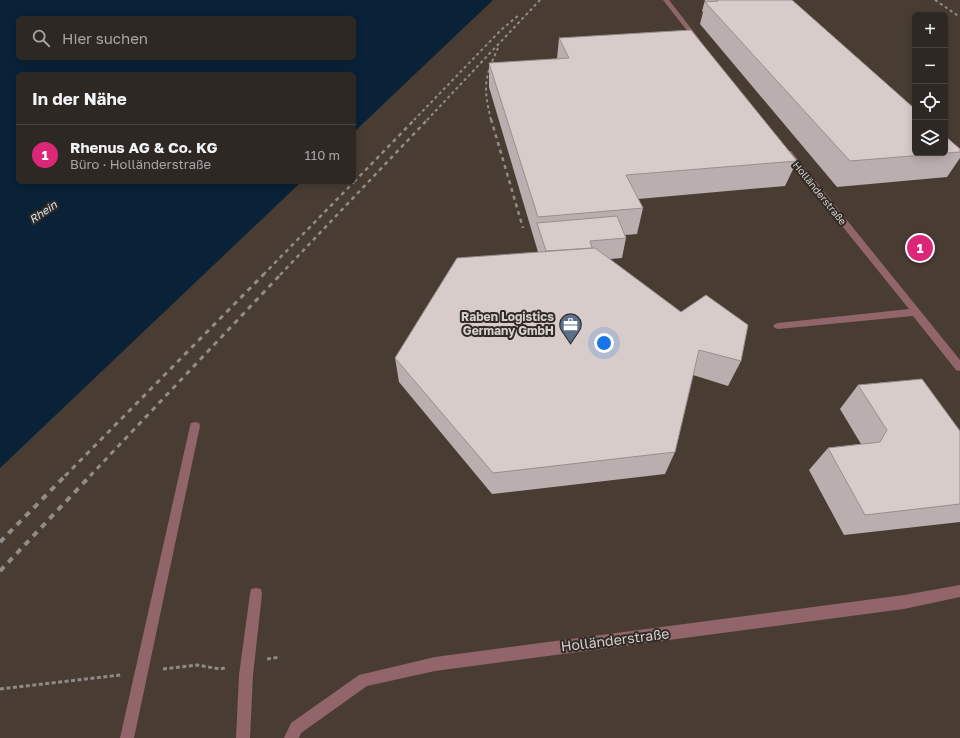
<!DOCTYPE html>
<html lang="de">
<meta charset="utf-8">
<style>
body{margin:0;font-family:"Golos Text",sans-serif;background:#393430;color:#f1f3f6}
.controls{position:absolute;right:12px;top:12px;display:grid;overflow:hidden;border-radius:6px;box-shadow:0 2px 10px #0003}
.controls button{width:36px;height:36px;display:grid;place-items:center;padding:0;border:0;border-bottom:1px solid #484441;background:#2d2823;color:#f1f3f6;font:20px sans-serif}
.you{position:absolute;left:604px;top:343px;width:14px;height:14px;margin:-10px;border:3px solid #fff;border-radius:50%;background:#1a73e8;box-shadow:0 0 0 6px #1a73e833}
.badge{display:grid;place-items:center;width:26px;height:26px;border-radius:50%;background:#db2777;color:#fff;font-size:13px;font-weight:700}
.pin{position:absolute;translate:-50% -50%;border:2px solid #fff;box-shadow:0 1px 4px #0006}
.list{margin:0;padding:0;list-style:none}
h2{display:flex;justify-content:space-between;align-items:center;height:52px;margin:0;padding:0 16px;font-size:17px}
h2 small{font-size:13px;font-weight:400;color:#a7a6a6}
.list li{display:grid;grid-template-columns:26px 1fr auto;gap:12px;align-items:center;box-sizing:border-box;height:60px;padding:0 16px;border-top:1px solid #484441}
.list b{display:block;font-size:15px;white-space:nowrap}
.list p{margin:0;font-size:13px;white-space:nowrap;color:#a7a6a6}
.list em{font-size:13px;font-style:normal;color:#a7a6a6}
.icon{flex:none;width:22px;height:22px;fill:none;stroke:currentColor;stroke-width:2;stroke-linecap:round;stroke-linejoin:round}
.map{position:relative;flex:none;width:960px;height:738px;overflow:hidden}
.search{position:absolute;background:#2d2823;box-shadow:0 2px 10px #0003;left:16px;top:16px;width:340px;height:44px;display:flex;align-items:center;gap:10px;box-sizing:border-box;padding:0 14px;border-radius:6px;color:#a7a6a6;font-size:15px}
.panel{position:absolute;background:#2d2823;box-shadow:0 2px 10px #0003;left:16px;top:72px;width:340px;height:112px;border-radius:6px}
.map>svg:first-child{display:block}
.built{fill:#493d33;fill-rule:evenodd}
.water{fill:#092237;fill-rule:evenodd}
.lines{fill:none;stroke-linecap:round;stroke-linejoin:round}
.path{stroke:#8f8985;stroke-width:3;stroke-dasharray:4 2.5;stroke-linecap:butt}
.minor{fill:#91656a;fill-rule:evenodd}
.rail-far3{stroke:#928c88;stroke-width:2;stroke-dasharray:3 3;stroke-linecap:butt}
.rail-far2{stroke:#928c88;stroke-width:2.5;stroke-dasharray:4 4;stroke-linecap:butt}
.rail-far1{stroke:#928c88;stroke-width:3;stroke-dasharray:5 5;stroke-linecap:butt}
.rail{stroke:#928c88;stroke-width:4;stroke-dasharray:6 6;stroke-linecap:butt}
.wall{fill:#baafae}
.building{fill:#d8ccca;stroke:#978f8d}
.labels{text-anchor:middle;stroke-width:4;stroke-linejoin:round;paint-order:stroke}
.far-street-label{font-size:10px;fill:#d6d1ce;stroke:#322b25}
.far-water-label{font-size:11px;font-style:italic;fill:#d4e7f8;stroke:#322b25}
.poi-label{font-size:12px;font-weight:bold;fill:#d6d1ce;stroke:#322b25;text-anchor:end}
.near-street-label{font-size:14px;fill:#d6d1ce;stroke:#322b25}
</style>
<div class="map">
<svg width="960" height="738" viewBox="0 0 960 738">
<rect width="100%" height="100%" fill="#3c352f"/>
<!-- built -->
<path class="built" d="M 493,0 L 960,0 L 960,738 L 0,738 L 0,468 L 301,182 L 354,182 L 354,132 ZM 915,15 L 945,15 L 945,153 L 915,153 Z"/>
<!-- water -->
<path class="water" d="M 0,0 L 493,0 L 354,132 L 354,74 L 18,74 L 18,182 L 301,182 L 0,468 ZM 18,18 L 354,18 L 354,58 L 18,58 Z"/>
<g class="lines">
<!-- path -->
<g class="path">
<polyline points="267,659 280,657"/>
<polyline points="163,669 197,665 220,669 225,668"/>
<polyline points="0,689 121,675"/>
</g>
<!-- minor -->
<g class="minor">
<polygon points="663,0 669,0 700,40 700,42 696,42"/>
<polygon points="785,151 791,151 960,360 960,371 956,370 913,316 778,329 775,328 773,326 775,324 778,323 909,309 785,155"/>
<polygon points="195,422 199,423 200,426 134,738 120,738 190,426 191,423"/>
<polygon points="960,585 960,597 904,609 435,671 367,686 301,733 299,738 284,738 291,723 359,675 435,657 904,595"/>
<polygon points="256,588 261,589 262,594 253,675 250,738 236,738 239,675 250,594 251,589"/>
</g>
<!-- rail-far3 -->
<g class="rail-far3">
<polyline points="935,0 960,17"/>
<polyline points="414,120 501,30 520,14"/>
<polyline points="427,120 540,0"/>
<path d="M 491,120 C 483,86 484,79 498,48"/>
</g>
<!-- rail-far2 -->
<g class="rail-far2">
<polyline points="491,119 523,228"/>
<polyline points="354,182 415,119"/>
<polyline points="263,275 354,182"/>
<polyline points="280,275 428,119"/>
</g>
<!-- rail-far1 -->
<g class="rail-far1">
<polyline points="65,476 264,274"/>
<polyline points="90,476 281,274"/>
</g>
<!-- rail -->
<g class="rail">
<polyline points="0,542 66,475"/>
<polyline points="0,571 91,475"/>
</g>
</g>
<!-- wall -->
<g class="wall">
<polygon points="705,0 792,0 960,149 960,158 947,177 837,187 700,24 703,12 702,11"/>
<polygon points="559,38 797,161 785,186 638,199 643,208 637,234 625,235 626,238 622,258 610,259 741,361 728,386 693,375 675,452 665,474 492,494 399,382 395,358 538,252 489,87 489,63 557,59"/>
<polygon points="858,385 960,431 960,522 844,535 809,470 828,448 861,444 840,409"/>
</g>
<!-- building -->
<g class="building">
<polygon points="717,0 792,0 915,109 915,153 945,153 945,136 960,149 960,152 850,161 705,2 718,1"/>
<polygon points="691,30 797,161 626,175 643,208 538,217 489,63 569,58 559,38"/>
<polygon points="617,216 626,238 590,241 592,248 546,251 537,223"/>
<polygon points="595,248 681,312 706,295 748,325 741,361 699,350 675,452 493,473 395,358 457,258"/>
<polygon points="922,379 960,431 960,504 865,515 828,448 880,442 887,430 858,385"/>
</g>
<!-- icons -->
<defs>
<symbol id="office-pin" viewBox="-11 -11 22 30"><path d="M0 17L-7.5 6A9.5 9.5 0 1 1 7.5 6Z" fill="#5c6f8a" stroke="#322b25"/><path d="M-6-3h4V-5.5h4V-3h4V5H-6ZM-1-4.5V-3h2v-1.5ZM-6 0V1H6V0Z" fill="#fff"/></symbol>
</defs>
<g fill-rule="evenodd">
<use href="#office-pin" x="558" y="312" width="25" height="34"/>
</g>
<g class="labels">
<!-- far-street labels -->
<g class="far-street-label">
<text transform="translate(820 193) rotate(51)" y="4">Holländerstraße</text>
</g>
<!-- far-water labels -->
<g class="far-water-label">
<text transform="translate(43 212) rotate(-35)" y="4">Rhein</text>
</g>
<!-- poi labels -->
<g class="poi-label">
<text x="554" y="321">Raben Logistics<tspan x="554" dy="14">Germany GmbH</tspan></text>
</g>
<!-- near-street labels -->
<g class="near-street-label">
<text transform="translate(615 640) rotate(-7)" y="5">Holländerstraße</text>
</g>
</g>
</svg>
<div class="controls">
<button>+</button>
<button>−</button>
<button><svg class="icon" aria-label="locate" viewBox="0 0 24 24"><circle cx="12" cy="12" r="6"/><path d="M12 2v4M12 18v4M2 12h4M18 12h4"/></svg></button>
<button><svg class="icon" aria-label="layers" viewBox="0 0 24 24"><path d="M12 4l9 5-9 5-9-5zM3 14l9 5 9-5"/></svg></button>
</div>
<div class="you"></div>
<div class="pin badge" style="left:920px;top:248px">1</div>
<div class="search"><svg class="icon" aria-label="search" viewBox="0 0 24 24"><circle cx="10" cy="10" r="6"/><path d="M15 15l6 6"/></svg>Hier suchen</div>
<section class="panel">
<h2>In der Nähe<small></small></h2>
<ul class="list">
<li><span class="badge">1</span><div><b>Rhenus AG &amp; Co. KG</b><p>Büro · Holländerstraße</p></div><em>110 m</em></li>
</ul>
</section>
</div>
